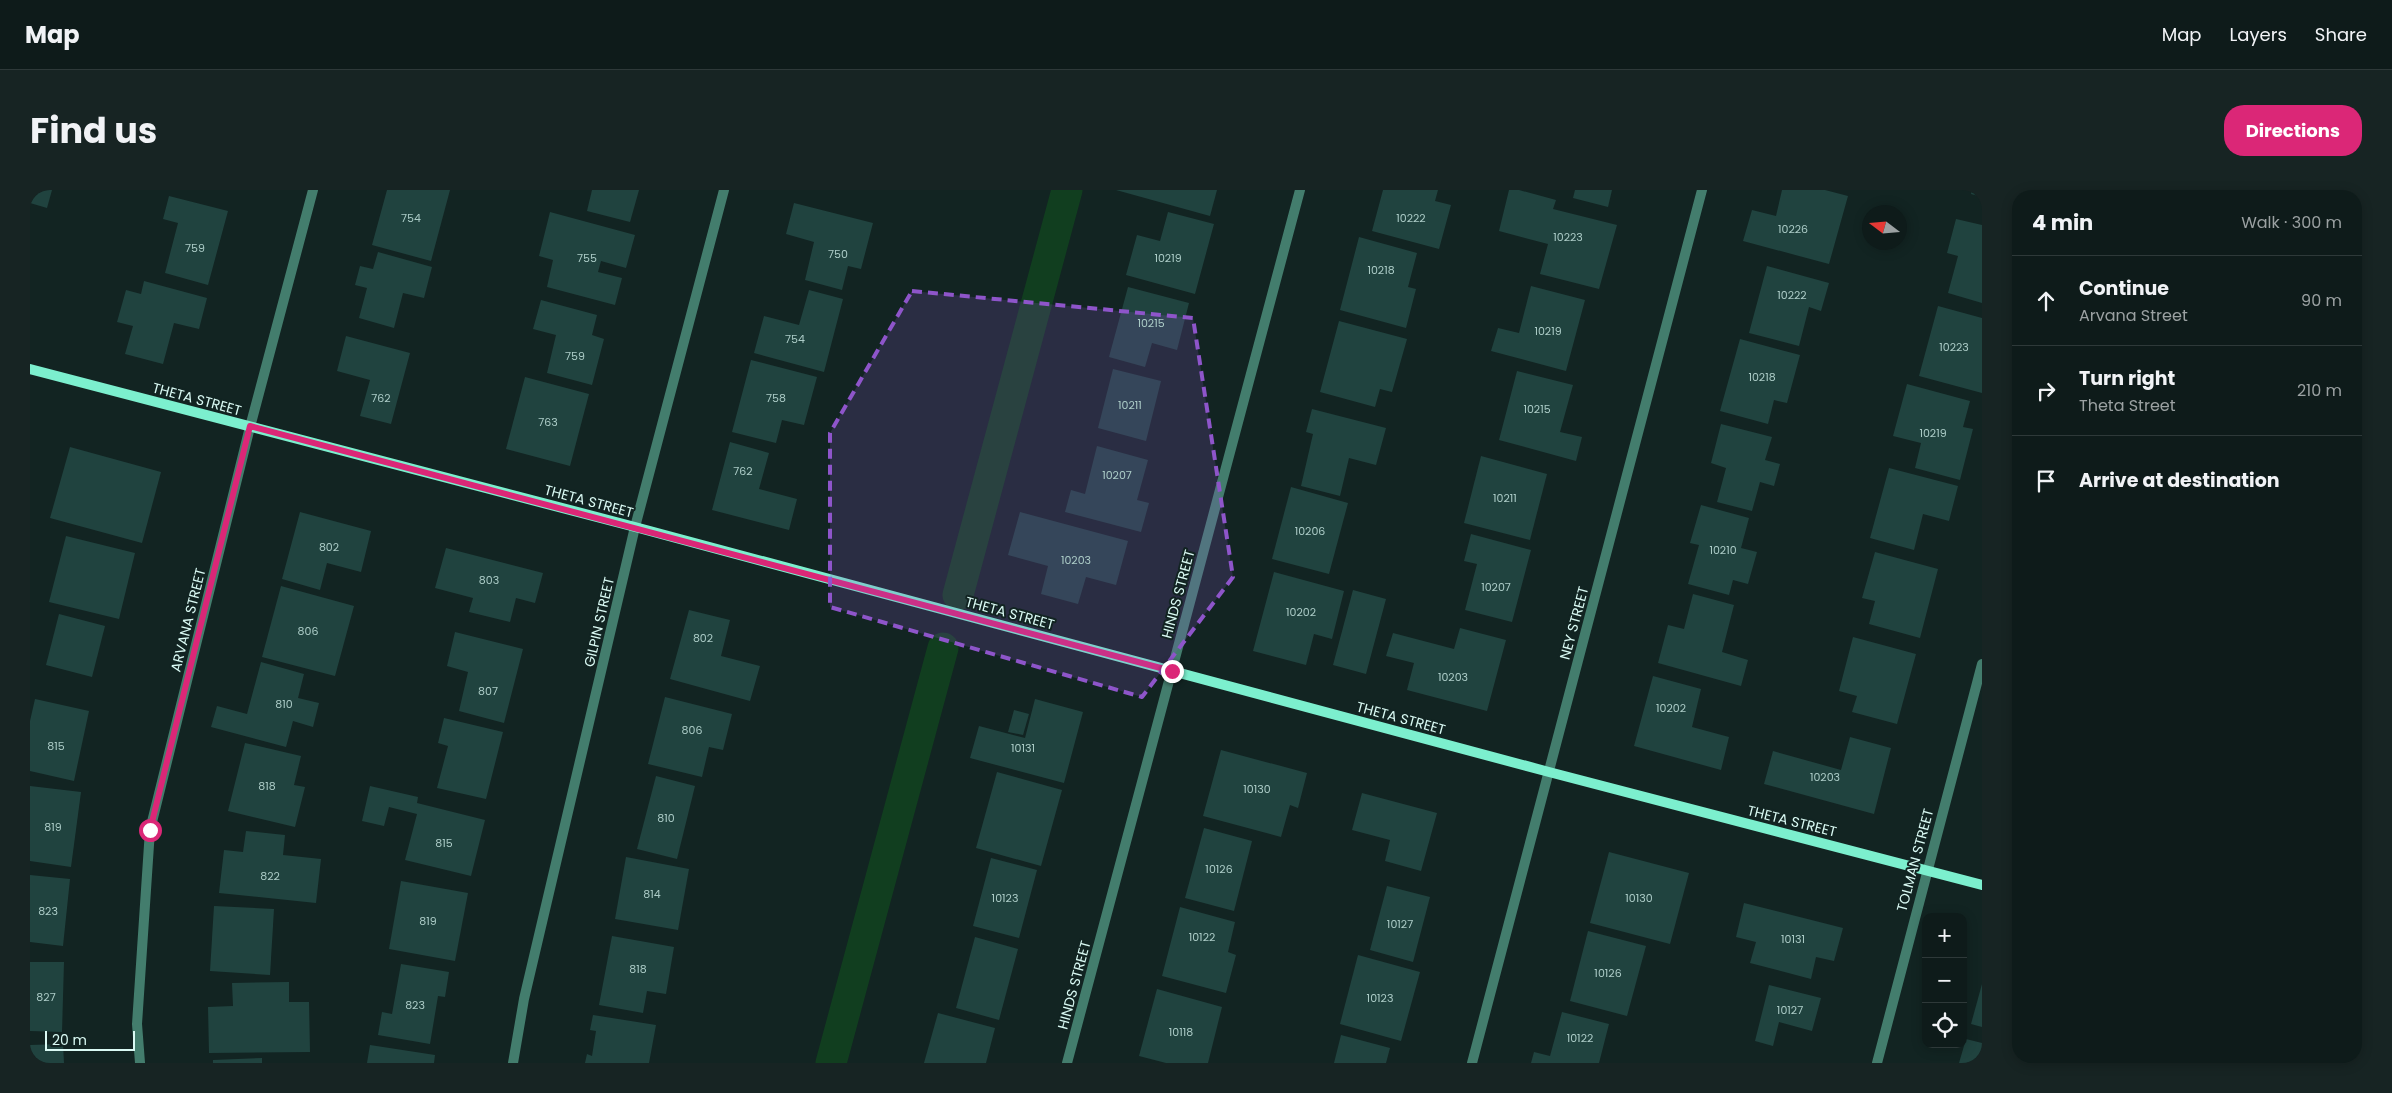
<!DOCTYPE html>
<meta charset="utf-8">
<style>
body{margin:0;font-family:Poppins,sans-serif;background:#172423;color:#f1f3f6}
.controls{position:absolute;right:15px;bottom:15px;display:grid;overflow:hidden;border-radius:10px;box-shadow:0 2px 12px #0003}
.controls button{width:45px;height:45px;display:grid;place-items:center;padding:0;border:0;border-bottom:1px solid #2e3939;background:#0e1b1a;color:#f1f3f6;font:25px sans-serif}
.compass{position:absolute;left:1832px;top:15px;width:45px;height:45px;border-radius:50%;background:#0e1b1a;box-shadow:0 2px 12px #0003;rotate:286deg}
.scale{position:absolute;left:15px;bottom:12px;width:90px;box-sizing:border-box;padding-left:5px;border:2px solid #dafaf4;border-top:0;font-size:14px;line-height:18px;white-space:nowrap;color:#dafaf4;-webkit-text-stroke:4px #122422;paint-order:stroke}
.stop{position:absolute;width:15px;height:15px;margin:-11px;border:4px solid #db2777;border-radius:50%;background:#fff}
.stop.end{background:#db2777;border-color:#fff;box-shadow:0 1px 5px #0008}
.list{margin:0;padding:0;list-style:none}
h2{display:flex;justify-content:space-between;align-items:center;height:65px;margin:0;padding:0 20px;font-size:21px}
h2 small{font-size:16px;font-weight:400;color:#9ba1a2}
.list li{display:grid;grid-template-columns:32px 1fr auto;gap:15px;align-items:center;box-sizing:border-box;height:90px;padding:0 20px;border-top:1px solid #2e3939}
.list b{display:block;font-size:19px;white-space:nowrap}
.list p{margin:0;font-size:16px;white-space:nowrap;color:#9ba1a2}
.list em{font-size:16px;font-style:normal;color:#9ba1a2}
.icon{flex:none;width:28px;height:28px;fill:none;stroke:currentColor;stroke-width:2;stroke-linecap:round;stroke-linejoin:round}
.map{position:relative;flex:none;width:1952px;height:873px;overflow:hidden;border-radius:20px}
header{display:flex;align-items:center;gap:30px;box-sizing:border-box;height:70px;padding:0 25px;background:#0e1b1a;border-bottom:1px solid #2e3939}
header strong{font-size:24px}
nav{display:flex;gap:28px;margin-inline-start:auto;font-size:18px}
.intro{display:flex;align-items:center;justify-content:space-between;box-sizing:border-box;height:120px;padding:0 30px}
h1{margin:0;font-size:35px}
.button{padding:12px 22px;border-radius:20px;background:#db2777;color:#fff;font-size:18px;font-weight:700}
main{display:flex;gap:30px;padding:0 30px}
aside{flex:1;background:#0e1b1a;border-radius:20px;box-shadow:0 2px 12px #0003}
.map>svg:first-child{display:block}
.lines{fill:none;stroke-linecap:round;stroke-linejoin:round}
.canal{stroke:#113e1f;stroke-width:31}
.building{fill:#20433f}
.street{stroke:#437d6d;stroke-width:10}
.secondary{stroke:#7cefce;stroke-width:10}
.route{stroke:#db2777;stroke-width:6}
.marked{fill:#8e55ca;fill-opacity:0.2;stroke:#8e55ca;stroke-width:4;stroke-dasharray:10 6;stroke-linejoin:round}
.labels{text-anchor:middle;stroke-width:4;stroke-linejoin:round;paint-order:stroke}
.number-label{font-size:11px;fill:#acccc7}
.street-label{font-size:14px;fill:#dafaf4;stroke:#122422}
</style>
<header>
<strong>Map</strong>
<nav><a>Map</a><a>Layers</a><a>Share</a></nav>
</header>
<div class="intro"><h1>Find us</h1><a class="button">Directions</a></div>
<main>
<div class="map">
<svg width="1952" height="873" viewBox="0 0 1952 873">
<rect width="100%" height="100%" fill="#122422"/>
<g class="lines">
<!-- canal -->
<g class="canal">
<polyline points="928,405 1037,0"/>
<polyline points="801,873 913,458"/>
</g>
</g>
<!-- building -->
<g class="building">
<polygon points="0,0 22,0 17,18 0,13"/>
<polygon points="357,0 420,0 401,71 342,55"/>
<polygon points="562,0 609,0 600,32 557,21"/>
<polygon points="1086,0 1187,0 1180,26"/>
<polygon points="1353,0 1408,0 1405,11 1421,15 1409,59 1342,41"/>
<polygon points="1479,0 1489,0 1526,10 1523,19 1587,35 1569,99 1510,84 1518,54 1469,41"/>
<polygon points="1545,0 1582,0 1578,17 1543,8"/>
<polygon points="1752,0 1795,0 1818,6 1799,74 1713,51 1722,20 1746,26"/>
<polygon points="1942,0 1952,0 1952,7 1941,4"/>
<polygon points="139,6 198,21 178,95 135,83 148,33 133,29"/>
<polygon points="764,13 843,33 831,79 818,76 812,100 775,90 784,52 756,44"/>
<polygon points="520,22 605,45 596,78 571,71 568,82 592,88 585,115 517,97 523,70 509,66"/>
<polygon points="1138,22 1184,34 1165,104 1096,85 1107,45 1130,51"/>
<polygon points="1926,29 1952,35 1952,113 1918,103 1928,66 1917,63"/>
<polygon points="1329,47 1387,63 1378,97 1386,99 1376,138 1310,120"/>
<polygon points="348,62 402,77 394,108 373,103 364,138 329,128 337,98 325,95 330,76 343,79"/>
<polygon points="1737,76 1799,93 1791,121 1779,117 1769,156 1719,143"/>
<polygon points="114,91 177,108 169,139 144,133 133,174 95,164 103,136 87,132 96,100 111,104"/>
<polygon points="1501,96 1555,110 1536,181 1461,161 1468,138 1489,143"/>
<polygon points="1098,97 1159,113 1147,160 1122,153 1115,177 1079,167"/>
<polygon points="779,100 813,109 794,182 724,163 734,126 769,135"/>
<polygon points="511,110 567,125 562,145 574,149 562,195 517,183 526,145 503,139"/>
<polygon points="1908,116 1952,128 1952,203 1889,186"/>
<polygon points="1309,131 1377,149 1362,202 1350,199 1345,217 1290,202"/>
<polygon points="316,146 380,163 361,234 330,226 340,190 307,181"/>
<polygon points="1710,149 1770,165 1757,213 1744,210 1738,234 1690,221"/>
<polygon points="721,170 787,187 774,235 752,230 746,253 702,242"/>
<polygon points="1083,179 1131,191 1116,251 1068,238"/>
<polygon points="1487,181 1543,195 1530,242 1552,247 1546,271 1469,250"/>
<polygon points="495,187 559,204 540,276 476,259"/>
<polygon points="1877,194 1940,211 1933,237 1943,239 1930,290 1885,278 1891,253 1863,246"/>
<polygon points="1282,219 1356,238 1346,275 1319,268 1310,306 1271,296 1283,244 1276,242"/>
<polygon points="1691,234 1742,247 1735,270 1750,274 1744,296 1730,292 1722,321 1687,312 1696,278 1681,273"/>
<polygon points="700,252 739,263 729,299 767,309 759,340 682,320"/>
<polygon points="1067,256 1118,270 1107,310 1119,313 1111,342 1035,322 1041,300 1055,304"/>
<polygon points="40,257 131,282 112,353 20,328"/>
<polygon points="1451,266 1517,284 1500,350 1434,333"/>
<polygon points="1859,278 1928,296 1919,331 1893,324 1884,360 1840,348"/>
<polygon points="1261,297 1318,313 1299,384 1242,369"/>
<polygon points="1671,315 1719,328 1711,358 1727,362 1718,394 1703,390 1699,405 1658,394 1669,355 1660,353"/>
<polygon points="270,322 341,341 331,382 297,373 290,400 252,389"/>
<polygon points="990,322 1098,351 1086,395 1056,387 1048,414 1011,404 1018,376 978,365"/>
<polygon points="1441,344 1501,360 1482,432 1435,420 1447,374 1434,371"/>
<polygon points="36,346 105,363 89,429 19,412"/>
<polygon points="416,358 513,383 505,413 486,408 480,432 439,422 443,408 405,398"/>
<polygon points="1845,362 1908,379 1890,448 1839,434 1845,411 1832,408"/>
<polygon points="1244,382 1314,401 1302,449 1284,444 1276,475 1223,461"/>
<polygon points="251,396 324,416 305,486 232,467"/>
<polygon points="1323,400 1356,409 1336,484 1303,475"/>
<polygon points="1663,404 1704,415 1692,462 1718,470 1711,496 1628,473 1638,435 1654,439"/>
<polygon points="659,420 700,430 691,466 730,476 720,511 640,489"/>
<polygon points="29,424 75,436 62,487 16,475"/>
<polygon points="1430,438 1476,450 1457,521 1377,500 1384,473 1356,466 1363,443 1424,459"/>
<polygon points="425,442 493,459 474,533 429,521 438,482 417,476"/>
<polygon points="1823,447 1886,464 1867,534 1822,522 1827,506 1809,501"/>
<polygon points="231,472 274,484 268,508 289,513 283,537 263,531 256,557 181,537 187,516 217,524"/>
<polygon points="1623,486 1671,499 1662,537 1699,547 1691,580 1604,556"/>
<polygon points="635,507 702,524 693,560 679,557 672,587 618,574"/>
<polygon points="5,509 59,521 44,591 0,581 0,531"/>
<polygon points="1005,509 1053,522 1034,593 940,568 949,536 995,548"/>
<polygon points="984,520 999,524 993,545 978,542"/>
<polygon points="414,528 473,542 456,609 407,598 418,556 408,553"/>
<polygon points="1820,547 1861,558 1844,624 1734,594 1743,561 1811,580"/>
<polygon points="215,553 271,566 264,595 275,597 265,637 198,621"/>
<polygon points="1191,560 1277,583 1268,618 1260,615 1251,647 1173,626"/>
<polygon points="967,582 1032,600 1011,676 946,658"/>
<polygon points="626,586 665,596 647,669 607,659"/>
<polygon points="0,596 51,602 41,677 0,671"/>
<polygon points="340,596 388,607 387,613 455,630 441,686 375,670 387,624 359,617 354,636 332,631"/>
<polygon points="1332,603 1407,623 1391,681 1355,671 1360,650 1322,640"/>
<polygon points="1174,638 1222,651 1204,721 1155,708"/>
<polygon points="216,641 255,645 253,665 291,669 286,713 189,703 194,660 213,662"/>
<polygon points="1579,662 1659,683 1640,754 1560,733"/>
<polygon points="596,667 659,679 648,740 585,729"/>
<polygon points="961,668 1007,680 989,748 943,736"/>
<polygon points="0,685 40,689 33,756 0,752"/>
<polygon points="371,691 438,703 425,771 359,759"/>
<polygon points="1357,696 1400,707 1383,772 1340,760"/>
<polygon points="1714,713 1813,738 1804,771 1786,767 1781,789 1720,773 1726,752 1706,747"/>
<polygon points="184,716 244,719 240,785 180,781"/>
<polygon points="1150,717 1205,732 1198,762 1206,765 1196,803 1132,786"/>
<polygon points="1558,741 1616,756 1597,826 1540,811"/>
<polygon points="582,746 644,757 636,804 617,801 613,823 569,815"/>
<polygon points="945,747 988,759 969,830 926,818"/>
<polygon points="1328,765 1390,782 1371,851 1310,834"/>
<polygon points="0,772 34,772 32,842 0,841"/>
<polygon points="371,774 419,782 415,807 408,806 400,854 348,845 352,822 362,824"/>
<polygon points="259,792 259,812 279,812 280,862 179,863 178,817 203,816 202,793"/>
<polygon points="1952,794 1952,837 1941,834"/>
<polygon points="1739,795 1791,808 1782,841 1749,832 1743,856 1725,851"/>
<polygon points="1127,799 1192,817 1178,873 1136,873 1109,866"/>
<polygon points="1532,822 1579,834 1569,873 1501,873 1504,862 1520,866"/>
<polygon points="908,823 965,838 956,873 894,873"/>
<polygon points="563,825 626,835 619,873 555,873 557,864 562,866 566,841 560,840"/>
<polygon points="1311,845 1360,858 1356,873 1304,873"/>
<polygon points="1936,849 1952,853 1952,873 1929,873"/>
<polygon points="33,854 34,873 0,873 0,855"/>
<polygon points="340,855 405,865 404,873 337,873"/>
<polygon points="232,868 232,873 183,873 183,870"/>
</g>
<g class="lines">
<!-- street -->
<g class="street">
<polyline points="110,873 107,834 120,640 220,237 283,0"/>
<polyline points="483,873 494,809 605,337 694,0"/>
<polyline points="1037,873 1270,0"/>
<polyline points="1442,873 1672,0"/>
<polyline points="1847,873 1952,474"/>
</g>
<!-- secondary -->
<polyline class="secondary" points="0,179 605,337 1519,582 1952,695"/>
</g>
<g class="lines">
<!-- route -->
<polyline class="route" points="120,640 220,236 1142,481"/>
</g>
<!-- marked area -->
<path class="marked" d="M 882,101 L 1163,128 L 1203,387 L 1112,507 L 800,417 L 800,243 Z"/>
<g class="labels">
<!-- number labels -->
<g class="number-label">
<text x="381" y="32">754</text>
<text x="1381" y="32">10222</text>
<text x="1763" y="43">10226</text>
<text x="1538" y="51">10223</text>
<text x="165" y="62">759</text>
<text x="808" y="68">750</text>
<text x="557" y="72">755</text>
<text x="1138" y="72">10219</text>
<text x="1351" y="84">10218</text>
<text x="1762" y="109">10222</text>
<text x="1121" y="137">10215</text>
<text x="1518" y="145">10219</text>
<text x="765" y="153">754</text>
<text x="1924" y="161">10223</text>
<text x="545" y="170">759</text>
<text x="1732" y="191">10218</text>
<text x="351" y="212">762</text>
<text x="746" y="212">758</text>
<text x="1100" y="219">10211</text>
<text x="1507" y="223">10215</text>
<text x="518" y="236">763</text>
<text x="1903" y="247">10219</text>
<text x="713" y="285">762</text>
<text x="1087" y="289">10207</text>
<text x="1475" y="312">10211</text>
<text x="1280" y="345">10206</text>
<text x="299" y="361">802</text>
<text x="1693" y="364">10210</text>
<text x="1046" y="374">10203</text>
<text x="459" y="394">803</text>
<text x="1466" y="401">10207</text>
<text x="1271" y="426">10202</text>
<text x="278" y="445">806</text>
<text x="673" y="452">802</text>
<text x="1423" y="491">10203</text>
<text x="458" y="505">807</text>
<text x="254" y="518">810</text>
<text x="1641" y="522">10202</text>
<text x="662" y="544">806</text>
<text x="26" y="560">815</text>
<text x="993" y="562">10131</text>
<text x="1795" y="591">10203</text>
<text x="237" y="600">818</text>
<text x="1227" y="603">10130</text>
<text x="636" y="632">810</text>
<text x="23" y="641">819</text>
<text x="414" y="657">815</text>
<text x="1189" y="683">10126</text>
<text x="240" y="690">822</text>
<text x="622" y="708">814</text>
<text x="975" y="712">10123</text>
<text x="1609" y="712">10130</text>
<text x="18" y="725">823</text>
<text x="398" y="735">819</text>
<text x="1370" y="738">10127</text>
<text x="1172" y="751">10122</text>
<text x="1763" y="753">10131</text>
<text x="608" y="783">818</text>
<text x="1578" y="787">10126</text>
<text x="16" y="811">827</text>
<text x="1350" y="812">10123</text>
<text x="385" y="819">823</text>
<text x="1760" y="824">10127</text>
<text x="1151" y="846">10118</text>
<text x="1550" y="852">10122</text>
</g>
<!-- street labels -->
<g class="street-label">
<text transform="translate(167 209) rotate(15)" y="5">THETA STREET</text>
<text transform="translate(559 311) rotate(15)" y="5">THETA STREET</text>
<text transform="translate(1148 404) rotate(-75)" y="5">HINDS STREET</text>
<text transform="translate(980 423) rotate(15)" y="5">THETA STREET</text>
<text transform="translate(158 430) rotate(-76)" y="5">ARVANA STREET</text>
<text transform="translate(569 432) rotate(-77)" y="5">GILPIN STREET</text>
<text transform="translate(1544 433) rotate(-75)" y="5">NEY STREET</text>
<text transform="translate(1371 528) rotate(15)" y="5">THETA STREET</text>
<text transform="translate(1762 631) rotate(14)" y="5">THETA STREET</text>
<text transform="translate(1885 670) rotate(-75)" y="5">TOLMAN STREET</text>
<text transform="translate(1044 795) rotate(-75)" y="5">HINDS STREET</text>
</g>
</g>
</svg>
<div class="controls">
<button>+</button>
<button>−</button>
<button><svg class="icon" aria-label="locate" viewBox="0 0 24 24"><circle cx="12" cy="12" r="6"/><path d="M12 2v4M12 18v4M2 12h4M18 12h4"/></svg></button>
</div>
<svg class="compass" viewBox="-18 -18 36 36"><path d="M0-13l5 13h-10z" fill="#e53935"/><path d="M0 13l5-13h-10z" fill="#9ba1a2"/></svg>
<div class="scale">20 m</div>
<div class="stop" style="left:120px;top:640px"></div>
<div class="stop end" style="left:1142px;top:481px"></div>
</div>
<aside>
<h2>4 min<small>Walk · 300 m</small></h2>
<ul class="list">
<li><svg class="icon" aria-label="ahead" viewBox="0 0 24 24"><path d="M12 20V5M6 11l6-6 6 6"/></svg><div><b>Continue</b><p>Arvana Street</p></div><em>90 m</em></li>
<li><svg class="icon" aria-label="right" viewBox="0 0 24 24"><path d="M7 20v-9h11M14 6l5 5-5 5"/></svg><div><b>Turn right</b><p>Theta Street</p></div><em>210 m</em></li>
<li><svg class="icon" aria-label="arrive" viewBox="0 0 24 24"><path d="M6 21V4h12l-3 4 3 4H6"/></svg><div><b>Arrive at destination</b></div></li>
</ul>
</aside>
</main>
